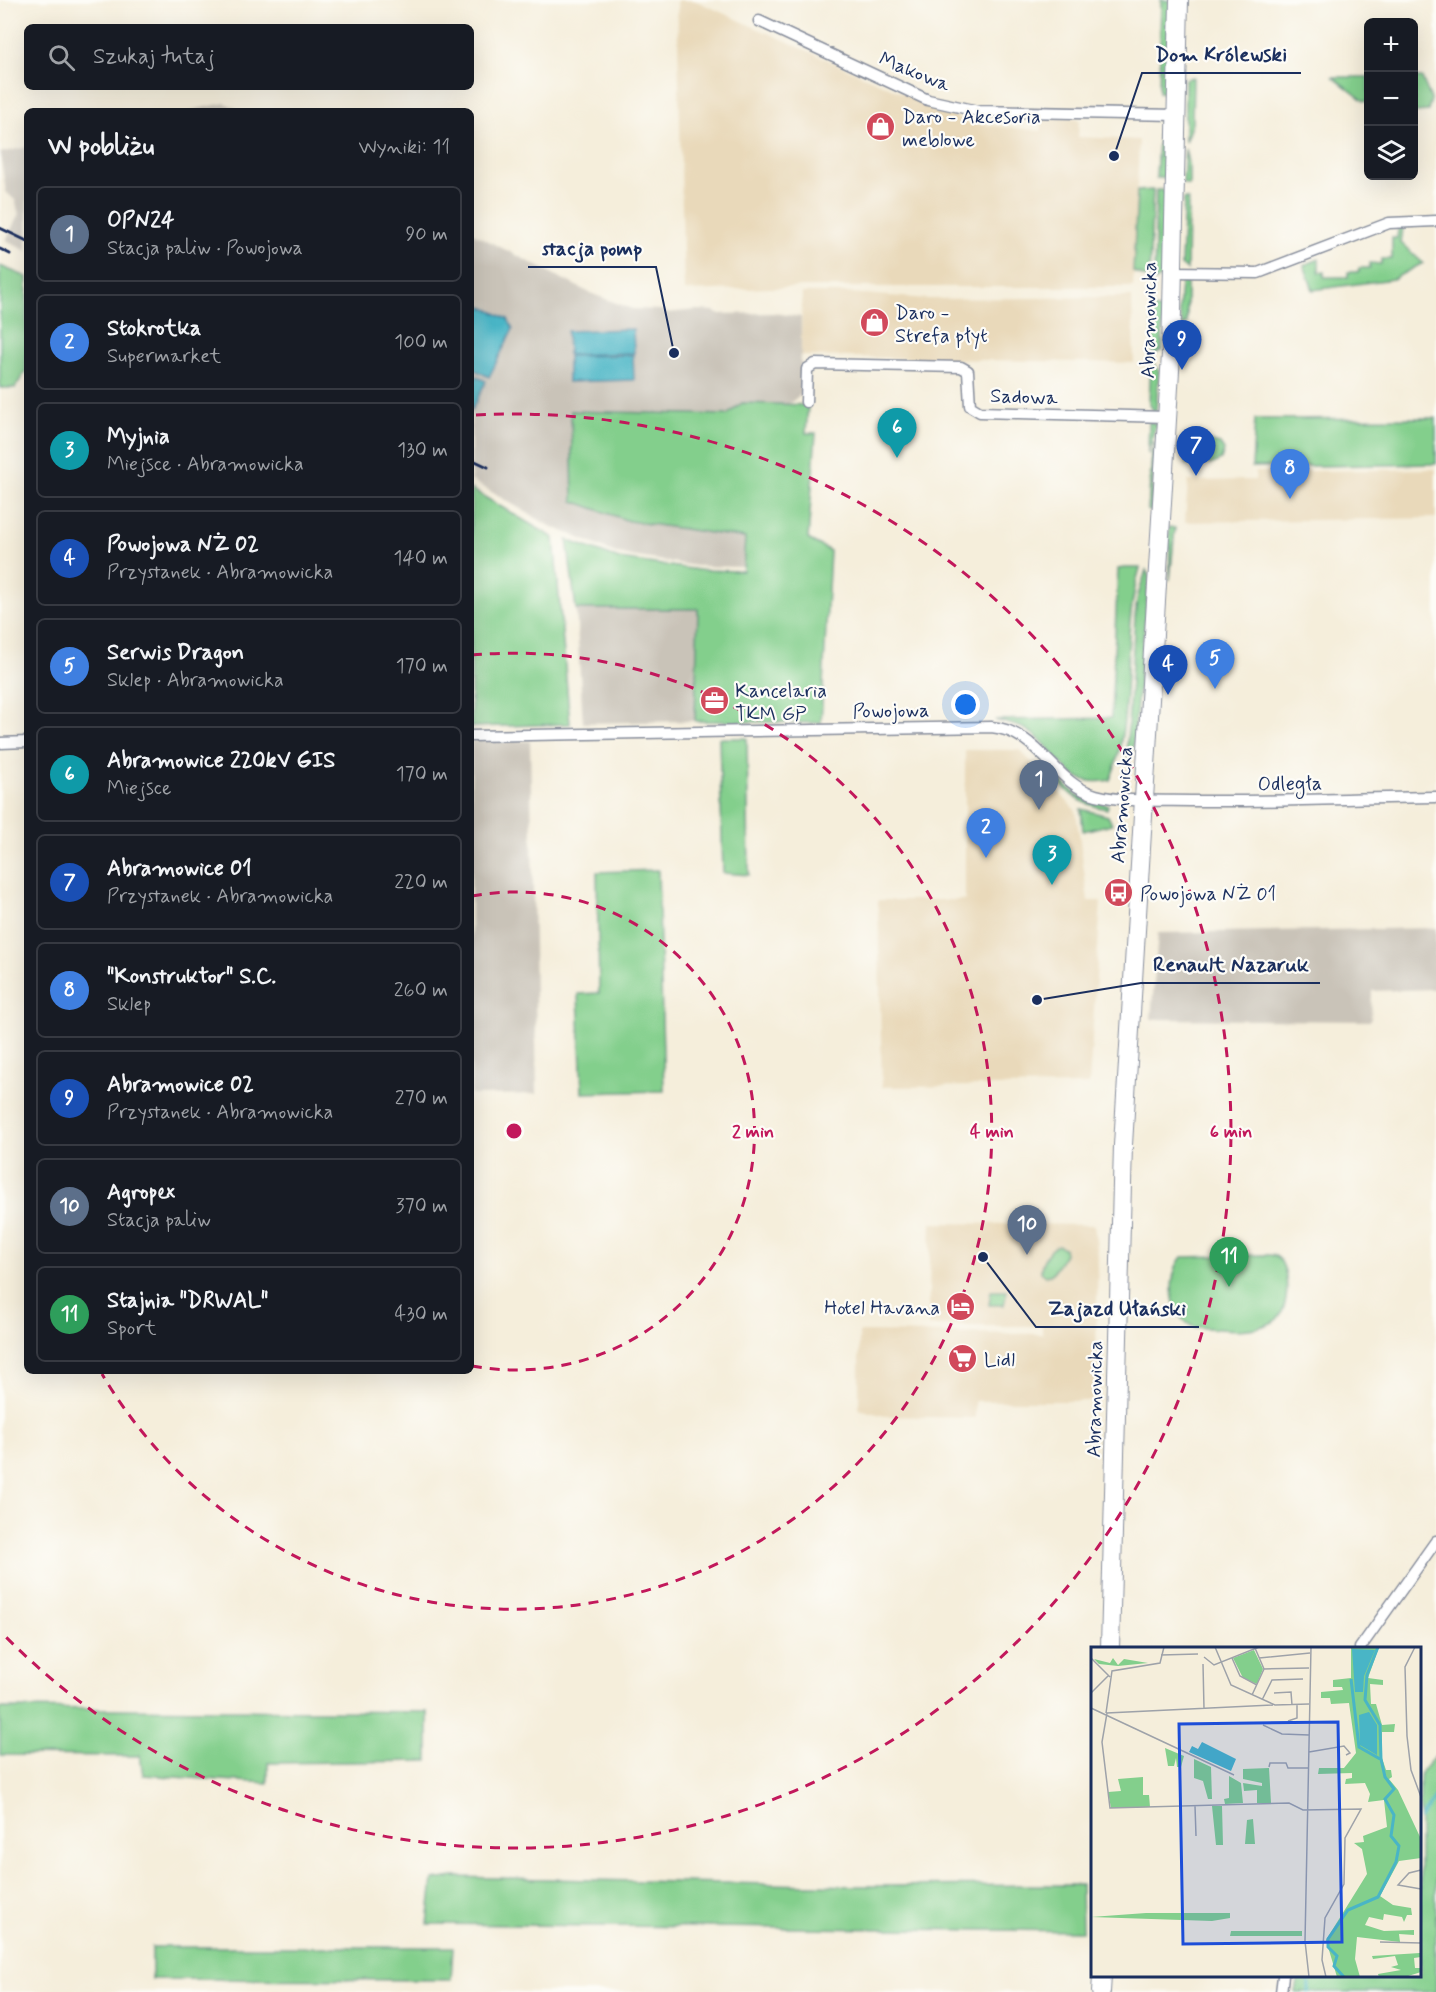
<!DOCTYPE html>
<html lang="pl">
<meta charset="utf-8">
<style>
body{margin:0;font-family:Mynerve,sans-serif;background:#242831;color:#f1f3f6}
.controls{position:absolute;right:18px;top:18px;display:grid;overflow:hidden;border-radius:9px;box-shadow:0 6px 24px #0002}
.controls button{width:54px;height:54px;display:grid;place-items:center;padding:0;border:0;border-bottom:2px solid #363941;background:#171b24;color:#f1f3f6;font:30px sans-serif}
.you{position:absolute;left:966px;top:705px;width:21px;height:21px;margin:-15px;border:4px solid #fff;border-radius:50%;background:#1a73e8;box-shadow:0 0 0 9px #1a73e833}
.badge{display:grid;place-items:center;width:39px;height:39px;border-radius:50%;background:#7c3aed;color:#fff;font-size:20px;font-weight:700}
.pin{position:absolute;translate:-50% -50px;filter:drop-shadow(0 2px 3px #0008)}
.pin::after{content:'';position:absolute;top:32px;width:21px;height:18px;background:inherit;clip-path:polygon(0 0,100% 0,50% 100%)}
.list{margin:0;padding:0;list-style:none}
h2{display:flex;justify-content:space-between;align-items:center;height:78px;margin:0;padding:0 24px;font-size:26px}
h2 small{font-size:20px;font-weight:400;color:#9ea1a6}
.list li{display:grid;grid-template-columns:39px 1fr auto;gap:18px;align-items:center;box-sizing:border-box;height:96px;margin:0 12px 12px;padding:0 12px;border:2px solid #363941;border-radius:9px}
.list b{display:block;font-size:22px;white-space:nowrap}
.list p{margin:0;font-size:20px;white-space:nowrap;color:#9ea1a6}
.list em{font-size:20px;font-style:normal;color:#9ea1a6}
.icon{flex:none;width:33px;height:33px;fill:none;stroke:currentColor;stroke-width:2;stroke-linecap:round;stroke-linejoin:round}
.map{position:relative;flex:none;width:1436px;height:1992px;overflow:hidden}
.search{position:absolute;background:#171b24;box-shadow:0 6px 24px #0002;left:24px;top:24px;width:450px;height:66px;display:flex;align-items:center;gap:15px;box-sizing:border-box;padding:0 21px;border-radius:9px;color:#9ea1a6;font-size:22px}
.panel{position:absolute;background:#171b24;box-shadow:0 6px 24px #0002;left:24px;top:108px;width:450px;height:1266px;border-radius:9px}
.map>svg:first-child{display:block}
.built{fill:#e9d9ba}
.industrial{fill:#c9c3b8}
.green{fill:#83cf8c;stroke:#4f7f75;stroke-width:1.5}
.water{fill:#49b5c6;stroke:#327292;stroke-width:1.5}
.lines{fill:none;stroke-linecap:round;stroke-linejoin:round}
.stream{stroke:#49b5c6;stroke-width:3}
.minor-casing{stroke:#888e9c;stroke-width:13}
.primary-casing{stroke:#888e9c;stroke-width:20}
.minor{stroke:#fff;stroke-width:10}
.primary{stroke:#fff;stroke-width:18}
.rail{stroke:#1b2f5e;stroke-width:3}
.ring{fill:none;stroke:#c2185b;stroke-width:3;stroke-dasharray:10 8}
.labels{text-anchor:middle;stroke-width:4.5;stroke-linejoin:round;paint-order:stroke}
.street-label{font-size:20px;fill:#1b2f5e;stroke:#fdfcf7}
.poi-label{font-size:20px;fill:#1b2f5e;stroke:#fdfcf7;text-anchor:start}
.inset-river{fill:none;stroke:#49b5c6;stroke-width:3}
.inset-road{fill:none;stroke:#9ea2a9;stroke-width:1.5}
.view{fill:#1d4ed8;fill-opacity:0.15;stroke:#1d4ed8;stroke-width:3}
.inset-edge{fill:none;stroke:#1b2f5e;stroke-width:3}
.centre{fill:#c2185b;stroke:#fdfcf7;stroke-width:3}
.ring-label{font-size:18px;text-anchor:middle;font-weight:bold;fill:#c2185b;stroke:#fdfcf7;stroke-width:4.5;stroke-linejoin:round;paint-order:stroke}
.leader{fill:none;stroke:#1b2f5e;stroke-width:2}
.callout-dot{fill:#1b2f5e;stroke:#fdfcf7;stroke-width:2}
.callout-label{font-size:21px;text-anchor:middle;font-weight:bold;fill:#1b2f5e;stroke:#fdfcf7;stroke-width:4.5;stroke-linejoin:round;paint-order:stroke}
</style>
<div class="map">
<svg width="1436" height="1992" viewBox="0 0 1436 1992">
<rect width="100%" height="100%" fill="#fdfcf7"/>
<filter id="ink" filterUnits="userSpaceOnUse"><feTurbulence type="fractalNoise" baseFrequency=".0167" numOctaves="2"/><feDisplacementMap in="SourceGraphic" scale="12" xChannelSelector="R" yChannelSelector="G"/><feConvolveMatrix kernelMatrix="1 2 1 2 8 2 1 2 1" color-interpolation-filters="sRGB"/></filter>
<filter id="wash" filterUnits="userSpaceOnUse"><feTurbulence type="fractalNoise" baseFrequency=".008" numOctaves="4" result="noise"/><feDisplacementMap in="SourceGraphic" scale="24" xChannelSelector="R" yChannelSelector="G"/><feGaussianBlur stdDeviation="1.35" result="paint"/><feColorMatrix in="noise" values="0 0 0 0 0 0 0 0 0 0 0 0 0 0 0 0 0 1.4 0 .05"/><feComposite in="paint" operator="in"/></filter>
<g filter="url(#wash)">
<rect width="100%" height="100%" fill="#f5eedb"/>
<!-- built -->
<g class="built">
<polygon points="677,0 694,0 969,123 1041,131 1043,118 1079,119 1078,137 1139,140 1133,287 802,287 684,291"/>
<polygon points="802,293 850,293 928,299 1132,297 1134,363 801,356"/>
<polygon points="1436,469 1436,518 1185,522 1188,481 1255,480 1256,472"/>
<polygon points="965,750 1020,750 1076,811 1088,901 1101,901 1089,1085 882,1087 878,900 965,900"/>
<polygon points="931,1223 1094,1225 1098,1255 1095,1401 975,1401 975,1418 885,1416 859,1409 859,1332 1042,1334 1042,1326 928,1326"/>
</g>
<!-- industrial -->
<g class="industrial">
<polygon points="225,103 242,111 187,111"/>
<polygon points="27,147 27,251 6,240 19,214 15,200 6,192 0,153"/>
<polygon points="471,232 590,293 632,309 663,310 665,313 697,310 714,311 717,314 774,313 801,317 801,394 789,404 742,403 727,415 571,411 629,521 745,538 742,567 696,566 618,554 548,525 471,480"/>
<polygon points="576,609 698,609 695,721 583,723"/>
<polygon points="471,741 530,741 537,1094 471,1095"/>
<polygon points="1436,928 1436,989 1372,991 1371,1021 1151,1019 1158,933"/>
</g>
<!-- green -->
<g class="green">
<polygon points="1161,0 1170,1 1168,47 1160,46"/>
<polygon points="1160,51 1169,53 1167,93 1159,92"/>
<polygon points="1193,77 1192,123 1185,142 1185,79"/>
<polygon points="1333,77 1368,77 1368,102 1364,101"/>
<polygon points="1414,78 1422,78 1431,99 1428,111 1414,112"/>
<polygon points="1159,120 1167,127 1166,176 1163,178 1156,178"/>
<polygon points="1185,149 1189,168 1189,185 1183,183"/>
<polygon points="1153,190 1149,279 1133,272 1137,191"/>
<polygon points="1156,190 1163,190 1166,194 1163,275 1156,281 1154,281"/>
<polygon points="1184,199 1188,199 1187,270 1181,265"/>
<polygon points="1398,228 1403,228 1401,243 1423,263 1393,279 1313,290 1304,265 1319,259 1319,272 1324,272 1324,277 1348,277 1348,272 1359,272 1359,268 1370,268 1370,263 1381,264 1381,259 1392,259 1392,238 1397,238"/>
<polygon points="0,266 27,277 26,371 15,388 0,388"/>
<polygon points="1187,278 1187,323 1183,326 1179,311 1181,284"/>
<polygon points="1152,308 1163,310 1162,350 1153,355"/>
<polygon points="1151,361 1159,371 1156,411 1153,411 1149,402"/>
<polygon points="742,403 808,405 806,433 816,433 808,539 830,551 821,723 695,721 698,609 576,609 567,540 619,559 699,570 743,571 745,538 629,521 573,501 571,411 727,415"/>
<polygon points="1436,418 1436,464 1252,467 1255,419"/>
<polygon points="1149,421 1156,424 1148,454"/>
<polygon points="1187,437 1220,444 1224,450 1221,460 1213,464 1186,464"/>
<polygon points="1155,442 1151,512 1148,510 1152,453"/>
<polygon points="471,489 554,538 570,724 471,727"/>
<polygon points="1169,527 1175,528 1170,580"/>
<path d="M 1125,568 L 1140,568 C 1119,637 1136,718 1110,780 C 1063,790 1061,750 1027,730 C 1018,725 1005,723 995,720 L 1111,718 L 1118,569 Z"/>
<polygon points="1146,570 1149,576 1132,757 1126,756 1135,617 1137,599"/>
<polygon points="719,738 747,738 749,875 723,873"/>
<path d="M 1043,765 L 1077,795 L 1108,805 L 1107,809 C 1073,803 1065,789 1043,765 Z"/>
<polygon points="1081,809 1108,816 1112,824 1083,831"/>
<polygon points="658,870 664,1091 582,1093 578,994 599,993 597,872"/>
<path d="M 1058,1245 L 1064,1248 L 1065,1254 L 1052,1274 L 1046,1276 L 1041,1272 C 1040,1263 1049,1248 1058,1245 Z"/>
<path d="M 1265,1255 C 1269,1255 1272,1255 1275,1256 C 1289,1261 1293,1311 1273,1322 C 1251,1334 1219,1329 1195,1327 C 1169,1320 1166,1276 1182,1257 Z"/>
<polygon points="991,1291 1007,1291 1004,1305 989,1305"/>
<polygon points="0,1708 428,1712 428,1761 268,1763 268,1783 143,1775 140,1756 0,1755"/>
<polygon points="1436,1755 1436,1992 1296,1992 1299,1976 1420,1976 1420,1773"/>
<polygon points="454,1877 858,1886 1081,1885 1082,1931 428,1924 433,1880"/>
<polygon points="152,1947 453,1947 451,1980 152,1979"/>
</g>
<!-- water -->
<g class="water">
<polygon points="471,301 508,319 513,329 489,377 471,368"/>
<polygon points="633,329 634,353 568,355 567,331"/>
<polygon points="633,355 634,380 568,382 568,356"/>
<polygon points="471,374 486,381 471,412"/>
</g>
<g class="lines">
<!-- stream -->
<g class="stream">
<polyline points="1420,1819 1436,1796"/>
<polyline points="1309,1992 1309,1976"/>
</g>
</g>
</g>
<g filter="url(#ink)">
<g class="lines">
<defs>
<g id="minor">
<polyline points="759,21 928,100 978,111 1176,115"/>
<polyline points="1172,272 1258,273 1389,223 1436,221"/>
<polyline points="806,402 807,369 815,364 961,367 968,371 970,406 980,412 1167,417"/>
<path d="M 471,736 L 991,727 C 1040,731 1054,784 1096,795 C 1127,803 1163,800 1195,801 C 1276,802 1356,798 1436,797"/>
<polyline points="0,743 27,742"/>
<polyline points="1360,1648 1436,1541"/>
<polyline points="1281,1992 1283,1976"/>
</g>
<g id="primary">
<polyline points="1110,1648 1123,1145 1171,354 1179,0"/>
<polyline points="1101,1992 1102,1976"/>
</g>
</defs>
<!-- minor casing -->
<use href="#minor" class="minor-casing"/>
<!-- primary casing -->
<use href="#primary" class="primary-casing"/>
<!-- minor -->
<use href="#minor" class="minor"/>
<!-- primary -->
<use href="#primary" class="primary"/>
<!-- rail -->
<g class="rail">
<polyline points="0,228 27,241"/>
<polyline points="0,249 10,254"/>
<polyline points="471,459 488,467"/>
</g>
</g>
</g>
<!-- distance rings -->
<g class="ring">
<path d="M472 896A239 239 0 1 1 472 1366"/>
<path d="M472 655A478 478 0 1 1 102 1374"/>
<path d="M476 415A717 717 0 1 1 3 1634"/>
</g>
<!-- icons -->
<defs>
<symbol id="shop-disc" viewBox="-11 -11 22 22"><circle r="9.5" fill="#d1495b" stroke="#fdfcf7"/><path d="M-5-2.5h2.3a2.7 3.5 0 0 1 5.4 0H5L5.5 6h-11ZM-1.5-2.5h3a1.5 2.3 0 0 0-3 0Z" fill="#fff"/></symbol>
<symbol id="office-disc" viewBox="-11 -11 22 22"><circle r="9.5" fill="#d1495b" stroke="#fdfcf7"/><path d="M-6-3h4V-5.5h4V-3h4V5H-6ZM-1-4.5V-3h2v-1.5ZM-6 0V1H6V0Z" fill="#fff"/></symbol>
<symbol id="bus-disc" viewBox="-11 -11 22 22"><circle r="9.5" fill="#d1495b" stroke="#fdfcf7"/><path d="M-5-6H5V4H4V6H2V4H-2V6H-4V4H-5ZM-3.5-4V0h7V-4ZM-3.5 1.2v1.5H-2V1.2ZM2 1.2v1.5H3.5V1.2Z" fill="#fff"/></symbol>
<symbol id="hotel-disc" viewBox="-11 -11 22 22"><circle r="9.5" fill="#d1495b" stroke="#fdfcf7"/><path d="M-6-4.5h1.5V1H6V5H4.5V3h-9V5H-6ZM-4 0a1.8 1.8 0 1 1 3.6 0ZM.5 0V-2.5h3Q6-2.5 6 0Z" fill="#fff"/></symbol>
<symbol id="supermarket-disc" viewBox="-11 -11 22 22"><circle r="9.5" fill="#d1495b" stroke="#fdfcf7"/><path d="M-6-5.5h2.5l.6 2H6L4.5 2H-2.5L-4.4-4H-6ZM-1.5 3.2a1.3 1.3 0 1 0 .1 0ZM3 3.2a1.3 1.3 0 1 0 .1 0Z" fill="#fff"/></symbol>
</defs>
<g fill-rule="evenodd">
<use href="#shop-disc" x="864" y="110" width="33" height="33"/>
<use href="#shop-disc" x="858" y="306" width="33" height="33"/>
<use href="#office-disc" x="698" y="684" width="33" height="33"/>
<use href="#bus-disc" x="1102" y="876" width="33" height="33"/>
<use href="#hotel-disc" x="944" y="1290" width="33" height="33"/>
<use href="#supermarket-disc" x="946" y="1342" width="33" height="33"/>
</g>
<g class="labels">
<!-- street labels -->
<g class="street-label">
<text transform="translate(915 71) rotate(22)" y="7">Makowa</text>
<text transform="translate(1148 320) rotate(-89)" y="7">Abramowicka</text>
<text transform="translate(1024 396) rotate(2)" y="7">Sadowa</text>
<text transform="translate(891 710) rotate(-1)" y="7">Powojowa</text>
<text transform="translate(1290 783) rotate(-1)" y="7">Odległa</text>
<text transform="translate(1121 805) rotate(-86)" y="7">Abramowicka</text>
<text transform="translate(1094 1399) rotate(-89)" y="7">Abramowicka</text>
</g>
<!-- poi labels -->
<g class="poi-label">
<text x="902" y="123">Daro - Akcesoria<tspan x="902" dy="23">meblowe</tspan></text>
<text x="895" y="319">Daro -<tspan x="895" dy="23">Strefa płyt</tspan></text>
<text x="735" y="697">Kancelaria<tspan x="735" dy="23">TKM GP</tspan></text>
<text x="1140" y="900">Powojowa NŻ 01</text>
<text x="940" y="1314" text-anchor="end">Hotel Havana</text>
<text x="984" y="1366">Lidl</text>
</g>
</g>
<!-- overview -->
<g transform="translate(1091 1647)">
<rect width="330" height="330" fill="#f5eedb"/>
<path d="M 260,0 L 288,0 L 277,31 L 292,33 L 292,38 L 279,37 L 280,57 L 285,57 L 291,78 L 304,77 L 303,85 L 291,85 L 291,111 L 295,123 L 300,123 L 301,130 L 298,132 L 307,143 L 330,192 L 330,211 L 308,214 L 289,249 L 302,258 L 320,261 L 321,268 L 316,268 L 313,275 L 311,270 L 293,267 L 292,273 L 278,270 L 274,278 L 293,284 L 323,283 L 323,288 L 308,287 L 309,295 L 266,290 L 264,312 L 269,330 L 246,330 L 235,293 L 276,227 L 271,202 L 263,196 L 273,195 L 272,189 L 296,180 L 293,153 L 277,155 L 279,147 L 274,136 L 254,137 L 255,132 L 261,131 L 261,126 L 227,127 L 228,121 L 253,121 L 265,106 L 258,56 L 240,57 L 239,51 L 230,51 L 230,45 L 252,43 L 251,40 L 242,40 L 242,33 L 260,31 ZM 163,3 L 172,22 L 166,37 L 152,31 L 142,11 ZM 22,11 L 27,18 L 33,12 L 57,16 L 27,19 L 8,17 L 3,12 L 19,16 ZM 74,101 L 93,109 L 90,120 L 86,120 L 85,111 L 83,119 L 77,119 ZM 103,112 L 120,120 L 121,152 L 117,152 L 112,134 L 103,131 ZM 178,121 L 180,156 L 166,156 L 166,143 L 153,144 L 152,136 L 171,139 L 171,136 L 152,132 L 152,122 ZM 138,129 L 150,136 L 152,156 L 134,157 L 133,152 L 138,151 ZM 52,130 L 52,148 L 58,148 L 59,160 L 20,161 L 17,145 L 30,144 L 27,132 ZM 121,159 L 131,159 L 132,198 L 125,198 ZM 162,172 L 164,197 L 154,197 L 156,173 ZM 55,266 L 139,266 L 139,271 L 121,274 L 0,270 ZM 140,284 L 211,284 L 211,289 L 139,289 ZM 329,306 L 330,310 L 323,311 L 324,321 L 330,321 L 330,325 L 314,330 L 288,330 L 287,327 L 310,323 L 300,320 L 307,318 L 304,309 L 282,312 L 281,309 Z" fill="#83cf8c"/>
<path d="M 261,2 L 284,3 L 273,29 L 272,45 L 264,45 ZM 278,65 L 286,78 L 286,108 L 269,98 L 268,68 ZM 111,95 L 145,112 L 140,124 L 98,105 L 101,99 L 107,102 Z" fill="#49b5c6"/>
<path class="inset-river" d="M 260,32 L 268,100 L 289,112M 253,330 L 243,319 L 246,309 L 237,300 L 237,292 L 257,263 L 287,250 L 305,215 L 308,199 L 300,189 L 303,168 L 294,152 L 303,142 L 294,130 L 290,112 L 289,78 L 274,53 L 276,28 L 287,0"/>
<path class="inset-road" d="M 124,0 L 140,38 L 184,58 L 218,57M 324,0 L 314,20 L 316,89 L 320,123 L 330,150M 70,8 L 107,7M 113,10 L 123,18 L 168,0M 0,11 L 19,30M 141,11 L 149,29 L 166,38M 168,11 L 219,6M 112,17 L 113,62M 173,22 L 218,21M 0,46 L 17,29M 183,46 L 200,45 L 201,58M 161,48 L 173,22 L 164,1M 171,53 L 181,33 L 212,32M 182,58 L 16,66 L 11,95 L 19,161 L 198,156 L 212,163 L 270,162 L 254,191 L 253,237 L 234,271 L 231,313 L 235,330M 0,61 L 143,128M 15,66 L 21,24 L 69,16 L 73,0M 197,74 L 206,71 L 206,58M 172,78 L 191,87 L 218,88M 218,105 L 253,99 L 259,106 L 255,108M 178,120 L 179,116 L 195,116 L 197,121 L 217,121M 104,159 L 105,189M 330,223 L 318,226 L 307,238 L 330,242M 289,295 L 330,296M 218,330 L 214,294 L 220,0"/>
<path class="view" d="M 247,75 L 251,295 L 92,297 L 88,77 Z"/>
<rect width="330" height="330" class="inset-edge"/>
</g>
<circle cx="514" cy="1131" r="9" class="centre"/>
<g class="ring-label">
<text x="753" y="1137">2 min</text>
<text x="992" y="1137">4 min</text>
<text x="1231" y="1137">6 min</text>
</g>
<!-- callouts -->
<path class="leader" d="M1114 156L1142 73H1301M674 353L656 267H528M1037 1000L1141 983H1320M983 1257L1036 1327H1199"/>
<g class="callout-dot">
<circle cx="1114" cy="156" r="6"/>
<circle cx="674" cy="353" r="6"/>
<circle cx="1037" cy="1000" r="6"/>
<circle cx="983" cy="1257" r="6"/>
</g>
<g class="callout-label">
<text x="1221" y="61">Dom Królewski</text>
<text x="592" y="255">stacja pomp</text>
<text x="1231" y="971">Renault Nazaruk</text>
<text x="1117" y="1315">Zajazd Ułański</text>
</g>
</svg>
<div class="controls">
<button>+</button>
<button>−</button>
<button><svg class="icon" aria-label="layers" viewBox="0 0 24 24"><path d="M12 4l9 5-9 5-9-5zM3 14l9 5 9-5"/></svg></button>
</div>
<div class="you"></div>
<div class="pin badge" style="left:1039px;top:810px;background:#5c6f8a">1</div>
<div class="pin badge" style="left:986px;top:858px;background:#3f7fe0">2</div>
<div class="pin badge" style="left:1052px;top:885px;background:#0f9aa8">3</div>
<div class="pin badge" style="left:1168px;top:695px;background:#1a4fb4">4</div>
<div class="pin badge" style="left:1215px;top:689px;background:#3f7fe0">5</div>
<div class="pin badge" style="left:897px;top:458px;background:#0f9aa8">6</div>
<div class="pin badge" style="left:1196px;top:476px;background:#1a4fb4">7</div>
<div class="pin badge" style="left:1290px;top:499px;background:#3f7fe0">8</div>
<div class="pin badge" style="left:1182px;top:370px;background:#1a4fb4">9</div>
<div class="pin badge" style="left:1027px;top:1255px;background:#5c6f8a">10</div>
<div class="pin badge" style="left:1229px;top:1287px;background:#2e9e5b">11</div>
<div class="search"><svg class="icon" aria-label="search" viewBox="0 0 24 24"><circle cx="10" cy="10" r="6"/><path d="M15 15l6 6"/></svg>Szukaj tutaj</div>
<section class="panel">
<h2>W pobliżu<small>Wyniki: 11</small></h2>
<ul class="list">
<li><span class="badge" style="background:#5c6f8a">1</span><div><b>OPN24</b><p>Stacja paliw · Powojowa</p></div><em>90 m</em></li>
<li><span class="badge" style="background:#3f7fe0">2</span><div><b>Stokrotka</b><p>Supermarket</p></div><em>100 m</em></li>
<li><span class="badge" style="background:#0f9aa8">3</span><div><b>Myjnia</b><p>Miejsce · Abramowicka</p></div><em>130 m</em></li>
<li><span class="badge" style="background:#1a4fb4">4</span><div><b>Powojowa NŻ 02</b><p>Przystanek · Abramowicka</p></div><em>140 m</em></li>
<li><span class="badge" style="background:#3f7fe0">5</span><div><b>Serwis Dragon</b><p>Sklep · Abramowicka</p></div><em>170 m</em></li>
<li><span class="badge" style="background:#0f9aa8">6</span><div><b>Abramowice 220kV GIS</b><p>Miejsce</p></div><em>170 m</em></li>
<li><span class="badge" style="background:#1a4fb4">7</span><div><b>Abramowice 01</b><p>Przystanek · Abramowicka</p></div><em>220 m</em></li>
<li><span class="badge" style="background:#3f7fe0">8</span><div><b>&quot;Konstruktor&quot; S.C.</b><p>Sklep</p></div><em>260 m</em></li>
<li><span class="badge" style="background:#1a4fb4">9</span><div><b>Abramowice 02</b><p>Przystanek · Abramowicka</p></div><em>270 m</em></li>
<li><span class="badge" style="background:#5c6f8a">10</span><div><b>Agropex</b><p>Stacja paliw</p></div><em>370 m</em></li>
<li><span class="badge" style="background:#2e9e5b">11</span><div><b>Stajnia &quot;DRWAL&quot;</b><p>Sport</p></div><em>430 m</em></li>
</ul>
</section>
</div>
